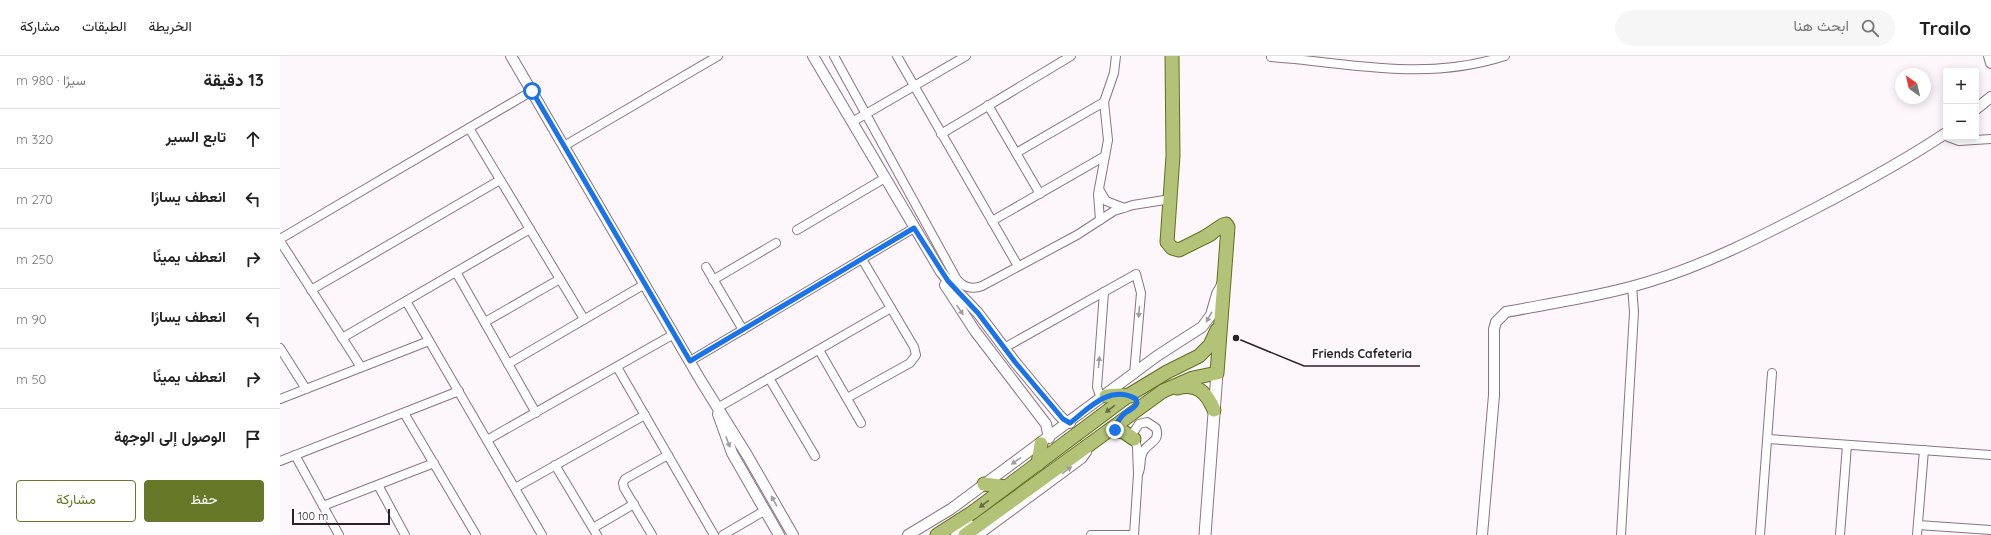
<!DOCTYPE html>
<html lang="ar">
<meta charset="utf-8">
<style>
body{margin:0;font-family:Quicksand,Vazirmatn,sans-serif;background:#f6f6f6;color:#222;direction:rtl}
.controls{position:absolute;right:12px;top:12px;display:grid;overflow:hidden;border-radius:4px;box-shadow:0 2px 10px #0003}
.controls button{width:36px;height:36px;display:grid;place-items:center;padding:0;border:0;border-bottom:1px solid #e0e0e0;background:#fff;color:#222;font:20px sans-serif}
.compass{position:absolute;left:1615px;top:12px;width:36px;height:36px;border-radius:50%;background:#fff;box-shadow:0 2px 10px #0003;rotate:326deg}
.scale{position:absolute;left:12px;bottom:10px;width:98px;box-sizing:border-box;padding-left:4px;border:2px solid #2c2128;border-top:0;font-size:11px;line-height:14px;white-space:nowrap;color:#2c2128;-webkit-text-stroke:3px #fff;paint-order:stroke}
.stop{position:absolute;width:12px;height:12px;margin:-9px;border:3px solid #1a73e8;border-radius:50%;background:#fff}
.stop.end{background:#1a73e8;border-color:#fff;box-shadow:0 1px 4px #0008}
.list{margin:0;padding:0;list-style:none}
h2{display:flex;justify-content:space-between;align-items:center;height:52px;margin:0;padding:0 16px;font-size:17px}
h2 small{font-size:13px;font-weight:400;color:#767676}
.list li{display:grid;grid-template-columns:26px 1fr auto;gap:12px;align-items:center;box-sizing:border-box;height:60px;padding:0 16px;border-top:1px solid #e0e0e0}
.list b{display:block;font-size:15px;white-space:nowrap}
.list em{font-size:13px;font-style:normal;color:#767676}
.actions{display:flex;gap:8px;padding:12px 16px}
.actions a{flex:1;padding:9px 0;border:1px solid #657929;border-radius:4px;text-align:center;font-size:14px;color:#657929}
.actions .main{background:#657929;color:#fff}
.icon{flex:none;width:22px;height:22px;fill:none;stroke:currentColor;stroke-width:2;stroke-linecap:round;stroke-linejoin:round}
.map{position:relative;flex:none;width:1711px;height:479px;overflow:hidden;direction:ltr}
header{display:flex;align-items:center;gap:24px;box-sizing:border-box;height:56px;padding:0 20px;background:#fff;border-bottom:1px solid #e0e0e0}
header strong{font-size:19px}
nav{display:flex;gap:22px;margin-inline-start:auto;font-size:14px}
.search{width:280px;height:36px;background:#f6f6f6;display:flex;align-items:center;gap:10px;box-sizing:border-box;padding:0 14px;border-radius:22px;color:#767676;font-size:15px}
main{display:flex}
aside{flex:1;background:#fff}
.map>svg:first-child{display:block}
.lines{fill:none;stroke-linecap:round;stroke-linejoin:round}
.minor-casing{stroke:#8d7282;stroke-width:10}
.tertiary-casing{stroke:#8d7282;stroke-width:12}
.secondary-casing{stroke:#8d7282;stroke-width:13}
.primary-casing{stroke:#617020;stroke-width:15}
.minor{stroke:#fff;stroke-width:8}
.tertiary{stroke:#fff;stroke-width:10}
.secondary{stroke:#fff;stroke-width:11}
.primary{stroke:#b2c276;stroke-width:13}
.oneway{fill:#a09b9e}
.oneway2{fill:#68694b}
.route{stroke:#1a73e8;stroke-width:5}
.leader{fill:none;stroke:#2c2128;stroke-width:1.5}
.callout-dot{fill:#2c2128;stroke:#fff;stroke-width:1.5}
.callout-label{font-size:12px;text-anchor:middle;font-weight:bold;fill:#2c2128;stroke:#fff;stroke-width:4;stroke-linejoin:round;paint-order:stroke}
</style>
<header>
<strong>Trailo</strong>
<div class="search"><svg class="icon" aria-label="search" viewBox="0 0 24 24"><circle cx="10" cy="10" r="6"/><path d="M15 15l6 6"/></svg>ابحث هنا</div>
<nav><a>الخريطة</a><a>الطبقات</a><a>مشاركة</a></nav>
</header>
<main>
<div class="map">
<svg width="1711" height="479" viewBox="0 0 1711 479">
<rect width="100%" height="100%" fill="#fdf6fa"/>
<g class="lines">
<defs>
<g id="minor">
<path d="M 554,0 L 676,222 C 682,231 692,234 702,230 L 797,179 L 834,155 L 853,149 L 891,143"/>
<polyline points="617,0 738,210"/>
<path d="M 991,1 C 1073,7 1144,26 1225,0"/>
<polyline points="708,49 760,138"/>
<polyline points="572,66 686,0"/>
<polyline points="189,72 304,263"/>
<polyline points="661,78 791,0"/>
<polyline points="1668,81 1679,85 1711,83"/>
<polyline points="284,90 438,0"/>
<polyline points="736,97 824,46"/>
<polyline points="819,133 826,145 844,152"/>
<polyline points="820,164 818,138 828,84 824,46 834,17 836,0"/>
<polyline points="712,165 825,100"/>
<polyline points="517,174 605,122"/>
<polyline points="0,183 252,35"/>
<polyline points="0,185 81,311"/>
<polyline points="426,211 463,274"/>
<polyline points="176,216 256,357"/>
<polyline points="433,224 496,187"/>
<polyline points="31,234 220,124"/>
<polyline points="824,236 817,331 819,337 826,340"/>
<polyline points="126,245 262,479"/>
<polyline points="205,266 280,223"/>
<polyline points="62,282 250,173"/>
<polyline points="0,292 26,333"/>
<polyline points="724,292 856,218 861,237 854,318"/>
<polyline points="539,294 581,367"/>
<polyline points="410,305 634,172"/>
<polyline points="228,308 365,228"/>
<polyline points="337,311 434,479"/>
<polyline points="489,322 535,400"/>
<polyline points="567,342 630,307 636,299 634,291 582,203"/>
<polyline points="0,343 149,285"/>
<polyline points="439,351 611,252"/>
<polyline points="124,357 196,479"/>
<path d="M 867,366 L 876,372 C 881,386 868,386 863,396 C 859,403 862,412 858,418 L 857,391 L 853,377 L 859,368 Z"/>
<polyline points="1488,383 1711,399"/>
<polyline points="207,384 394,278"/>
<polyline points="15,399 59,479"/>
<polyline points="0,405 179,335"/>
<polyline points="275,409 317,479"/>
<polyline points="98,429 125,479"/>
<polyline points="235,432 365,359"/>
<polyline points="43,450 154,407"/>
<polyline points="1638,469 1711,474"/>
<polyline points="313,472 354,448"/>
<polyline points="372,479 344,432 343,427 345,423 388,399"/>
<polyline points="443,479 484,455"/>
<polyline points="699,479 802,403 807,396 808,390"/>
<polyline points="811,479 854,479"/>
<polyline points="854,479 858,418"/>
<polyline points="1341,479 1354,256 1352,230"/>
<polyline points="1480,479 1492,317"/>
<polyline points="1560,479 1567,389"/>
<polyline points="1637,479 1644,394"/>
</g>
<g id="tertiary">
<polyline points="231,0 421,325 467,399 513,479"/>
<polyline points="533,0 661,216 673,231 698,257 735,306 779,359 785,365 790,367"/>
<polyline points="1709,0 1711,7"/>
<polyline points="1696,53 1711,41"/>
<polyline points="665,229 695,275 766,368 769,382"/>
<polyline points="438,358 452,397 499,479"/>
<polyline points="628,479 671,453 877,300 922,271 931,259 937,238 942,229"/>
<polyline points="676,479 690,469"/>
<path d="M 1202,479 L 1214,339 L 1214,273 L 1216,266 L 1226,256 C 1273,247 1322,240 1368,226 C 1425,209 1480,181 1532,154 C 1578,130 1623,106 1666,77"/>
</g>
<polyline id="secondary" points="925,479 937,317"/>
<g id="primary">
<polyline points="892,0 893,100 887,186 892,192 899,194 931,178"/>
<path d="M 897,332 C 917,326 927,337 934,354"/>
<polyline points="826,340 841,339 851,340"/>
<polyline points="830,374 844,376 854,383"/>
<polyline points="758,408 761,388"/>
<polyline points="704,428 726,431"/>
<polyline points="657,479 693,456 849,339 887,316 919,300 930,289 937,274"/>
<polyline points="685,479 883,335 913,322 937,317 948,171 946,168 943,169 925,181"/>
</g>
</defs>
<!-- minor casing -->
<use href="#minor" class="minor-casing"/>
<!-- tertiary casing -->
<use href="#tertiary" class="tertiary-casing"/>
<!-- secondary casing -->
<use href="#secondary" class="secondary-casing"/>
<!-- primary casing -->
<use href="#primary" class="primary-casing"/>
<!-- minor -->
<use href="#minor" class="minor"/>
<!-- tertiary -->
<use href="#tertiary" class="tertiary"/>
<!-- secondary -->
<use href="#secondary" class="secondary"/>
<!-- primary -->
<use href="#primary" class="primary"/>
</g>
<!-- one-way arrows -->
<defs><path id="oneway-solid" d="M-6-.8H1V-3.2L6.5 0L1 3.2V.8H-6Z"/></defs>
<g class="oneway">
<use href="#oneway-solid" transform="translate(680 254) rotate(56)"/>
<use href="#oneway-solid" transform="translate(859 256) rotate(95)"/>
<use href="#oneway-solid" transform="translate(929 261) rotate(119)"/>
<use href="#oneway-solid" transform="translate(819 306) rotate(-85)"/>
<use href="#oneway-solid" transform="translate(448 386) rotate(69)"/>
<use href="#oneway-solid" transform="translate(736 405) rotate(145)"/>
<use href="#oneway-solid" transform="translate(787 414) rotate(-36)"/>
<use href="#oneway-solid" transform="translate(494 445) rotate(-119)"/>
</g>
<g class="oneway2">
<use href="#oneway-solid" transform="translate(830 353) rotate(143)"/>
<use href="#oneway-solid" transform="translate(704 448) rotate(143)"/>
</g>
<g class="lines">
<!-- route -->
<path class="route" d="M 252,35 L 410,305 L 634,172 L 668,225 L 698,257 L 735,306 L 783,363 L 790,367 C 809,352 830,328 856,343 L 857,347 C 855,352 850,354 845,357 C 839,362 837,369 830,374 L 835,374"/>
</g>
<!-- callouts -->
<path class="leader" d="M956 282L1024 310H1140"/>
<circle class="callout-dot" cx="956" cy="282" r="4"/>
<g class="callout-label">
<text x="1082" y="302">Friends Cafeteria</text>
</g>
</svg>
<div class="controls">
<button>+</button>
<button>−</button>
</div>
<svg class="compass" viewBox="-18 -18 36 36"><path d="M0-13l5 13h-10z" fill="#e53935"/><path d="M0 13l5-13h-10z" fill="#767676"/></svg>
<div class="scale">100 m</div>
<div class="stop" style="left:252px;top:35px"></div>
<div class="stop end" style="left:835px;top:374px"></div>
</div>
<aside>
<h2>13 دقيقة<small>سيرًا · 980 m</small></h2>
<ul class="list">
<li><svg class="icon" aria-label="ahead" viewBox="0 0 24 24"><path d="M12 20V5M6 11l6-6 6 6"/></svg><div><b>تابع السير</b></div><em>320 m</em></li>
<li><svg class="icon" aria-label="left" viewBox="0 0 24 24"><path d="M17 20v-9H6M10 6l-5 5 5 5"/></svg><div><b>انعطف يسارًا</b></div><em>270 m</em></li>
<li><svg class="icon" aria-label="right" viewBox="0 0 24 24"><path d="M7 20v-9h11M14 6l5 5-5 5"/></svg><div><b>انعطف يمينًا</b></div><em>250 m</em></li>
<li><svg class="icon" aria-label="left" viewBox="0 0 24 24"><path d="M17 20v-9H6M10 6l-5 5 5 5"/></svg><div><b>انعطف يسارًا</b></div><em>90 m</em></li>
<li><svg class="icon" aria-label="right" viewBox="0 0 24 24"><path d="M7 20v-9h11M14 6l5 5-5 5"/></svg><div><b>انعطف يمينًا</b></div><em>50 m</em></li>
<li><svg class="icon" aria-label="arrive" viewBox="0 0 24 24"><path d="M6 21V4h12l-3 4 3 4H6"/></svg><div><b>الوصول إلى الوجهة</b></div></li>
</ul>
<div class="actions"><a class="main">حفظ</a><a>مشاركة</a></div>
</aside>
</main>
